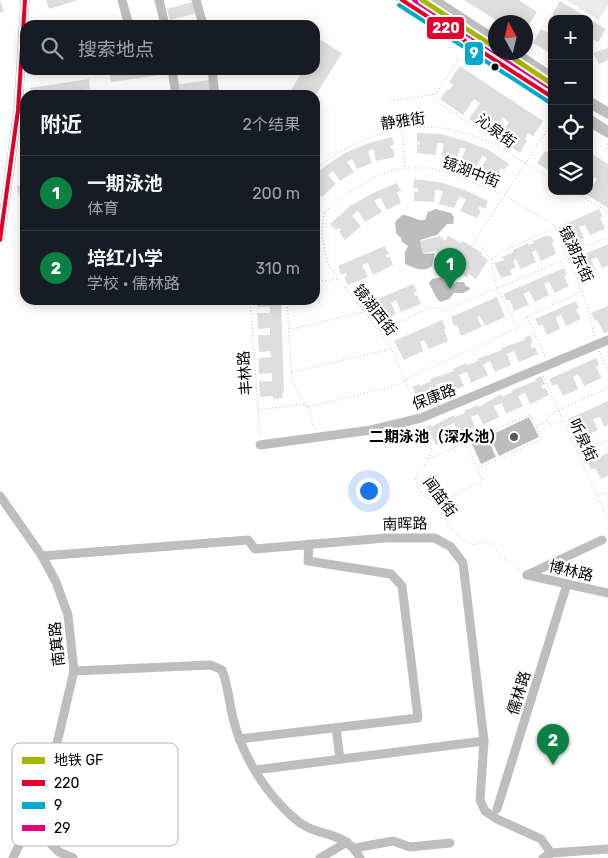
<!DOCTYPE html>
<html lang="zh">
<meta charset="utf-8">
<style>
body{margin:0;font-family:Rubik,"Noto Sans SC",sans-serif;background:#20242c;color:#f1f3f6}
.controls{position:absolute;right:15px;top:15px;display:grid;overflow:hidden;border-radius:10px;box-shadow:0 2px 12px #0003}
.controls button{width:45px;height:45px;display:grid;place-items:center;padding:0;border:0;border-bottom:1px solid #363941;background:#171b24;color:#f1f3f6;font:25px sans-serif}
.compass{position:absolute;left:488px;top:15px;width:45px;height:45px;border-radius:50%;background:#171b24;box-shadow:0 2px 12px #0003;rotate:352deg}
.you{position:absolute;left:368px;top:490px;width:18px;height:18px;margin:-12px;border:4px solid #fff;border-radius:50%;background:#1a73e8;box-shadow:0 0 0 8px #1a73e833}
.badge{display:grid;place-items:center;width:32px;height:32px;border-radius:50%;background:#0b8043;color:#fff;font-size:16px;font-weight:700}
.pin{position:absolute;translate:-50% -41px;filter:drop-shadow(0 1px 2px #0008)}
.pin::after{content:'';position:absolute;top:26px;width:18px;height:15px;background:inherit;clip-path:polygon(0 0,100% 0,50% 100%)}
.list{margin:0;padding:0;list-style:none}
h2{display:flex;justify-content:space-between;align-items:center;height:65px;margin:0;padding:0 20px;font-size:21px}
h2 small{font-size:16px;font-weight:400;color:#9ea1a6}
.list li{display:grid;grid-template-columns:32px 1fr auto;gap:15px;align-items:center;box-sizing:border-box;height:75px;padding:0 20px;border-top:1px solid #363941}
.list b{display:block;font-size:19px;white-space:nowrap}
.list p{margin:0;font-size:16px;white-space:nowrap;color:#9ea1a6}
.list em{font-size:16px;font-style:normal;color:#9ea1a6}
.icon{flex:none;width:28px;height:28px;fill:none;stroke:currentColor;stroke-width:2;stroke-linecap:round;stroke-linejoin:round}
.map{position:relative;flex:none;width:608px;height:858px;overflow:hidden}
.search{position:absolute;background:#171b24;box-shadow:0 2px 12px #0003;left:20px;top:20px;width:300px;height:55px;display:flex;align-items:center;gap:12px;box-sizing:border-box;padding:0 18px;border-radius:15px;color:#9ea1a6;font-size:19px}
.panel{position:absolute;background:#171b24;box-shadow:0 2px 12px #0003;left:20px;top:90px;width:300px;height:215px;border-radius:15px}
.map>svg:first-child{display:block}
.green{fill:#ebebeb}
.water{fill:#bdbdbd}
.building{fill:#dedede}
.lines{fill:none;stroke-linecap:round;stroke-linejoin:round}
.path{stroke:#b9b9b9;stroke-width:1;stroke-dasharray:1 2.5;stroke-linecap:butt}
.minor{stroke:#bebebe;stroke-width:9}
.major{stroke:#bebebe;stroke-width:11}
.bus-1-casing{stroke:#fff;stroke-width:8}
.bus-2-casing{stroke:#fff;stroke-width:8}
.bus-3-casing{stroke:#fff;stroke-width:8}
.bus-1{stroke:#e4002b;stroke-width:4}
.bus-2{stroke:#00a9ce;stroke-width:4}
.bus-3{stroke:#e5007d;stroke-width:4}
.metro-1-casing{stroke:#fff;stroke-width:9}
.metro-1{stroke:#a7b600;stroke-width:5}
.bus-dot{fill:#000;stroke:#fff;stroke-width:2}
.poi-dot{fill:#595959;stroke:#fff;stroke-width:2}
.labels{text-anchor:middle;stroke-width:4.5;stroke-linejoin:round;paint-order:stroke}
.street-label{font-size:15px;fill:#000;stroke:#fff}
.poi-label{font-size:15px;font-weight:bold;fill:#000;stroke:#fff;text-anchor:end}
.key{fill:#fff;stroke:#b2b2b2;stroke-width:1}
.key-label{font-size:14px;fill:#000}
.line-badge{stroke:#fff;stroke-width:2}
.badge-label{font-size:14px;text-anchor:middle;font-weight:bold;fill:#fff}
</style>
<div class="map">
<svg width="608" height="858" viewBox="0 0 608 858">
<rect width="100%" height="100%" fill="#fff"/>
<!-- green -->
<polygon class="green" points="566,0 608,0 608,5 599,20"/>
<!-- water -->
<g class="water">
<path d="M 436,209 L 451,213 L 454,217 L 453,224 L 447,224 L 437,235 L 420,240 L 423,254 L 435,253 L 432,266 C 423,273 415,268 405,264 L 405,252 L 408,246 L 402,242 L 401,238 L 396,233 L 395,222 L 402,215 C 410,215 416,221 425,220 L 428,212 Z"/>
<polygon points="443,277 447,284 451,286 457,282 464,282 465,285 470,288 469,290 463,293 454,293 449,299 440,302 436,297 429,283 432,279"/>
<polygon points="529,417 539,437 499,456 489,436"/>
<polygon points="487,437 496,457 481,464 472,444"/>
</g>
<!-- building -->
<g class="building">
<polygon points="0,0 4,12 0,13"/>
<polygon points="46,0 78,0 49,9"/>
<polygon points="464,0 519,0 537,12 526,29 526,22 499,22"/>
<polygon points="560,1 606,29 598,42 589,37 589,19 559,19 552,15"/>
<polygon points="192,2 196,13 170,20 167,9"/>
<polygon points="541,29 552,35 552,54 533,43"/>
<polygon points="321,40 342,53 316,95 288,95 303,70 315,70 315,50"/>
<polygon points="608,48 608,60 599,64 593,53"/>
<polygon points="460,66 543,121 533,136 528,133 525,139 527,141 520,153 498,138 509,122 503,117 492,134 469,119 480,103 474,99 463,115 440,99 448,89 450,90 453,85 449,82"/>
<polygon points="32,70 58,70 58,71 33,75"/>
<polygon points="109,70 165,70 166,74 111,82"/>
<polygon points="89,79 90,89 48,95 31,95 30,88"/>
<polygon points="210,80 212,91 180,95 179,84"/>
<polygon points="417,133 441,134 465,141 489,150 509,164 504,170 501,168 499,171 501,172 496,179 480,169 487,159 485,157 482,156 477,166 461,160 466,149 463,148 460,148 457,159 441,155 444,144 440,143 437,143 436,155 417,153 417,145 419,145 420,142 417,142"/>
<polygon points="392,137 394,145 390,146 391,149 393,149 395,157 376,161 374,150 370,150 368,152 372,163 357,169 352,159 350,160 347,162 354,172 340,181 333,171 328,175 336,184 322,197 316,191 317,190 315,187 315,175 324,167 345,153 369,143"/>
<polygon points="552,149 552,173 537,163 545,151 549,153"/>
<polygon points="589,152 608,164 608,208 587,195 597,179 594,177 589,184"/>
<polygon points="25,161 25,171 22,172 21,162"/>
<polygon points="414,179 439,182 465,190 488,201 485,209 480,206 478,209 481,211 477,218 460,211 466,199 463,198 459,197 454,208 439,204 443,191 438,190 435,190 434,202 414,201 414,191 418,192 418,188 413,188"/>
<polygon points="397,183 401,191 397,192 401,203 387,210 381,198 377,199 374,201 382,212 365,222 358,211 355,213 352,216 361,226 345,240 339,232 341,230 339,228 336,230 330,224 350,206 373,193"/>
<polygon points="25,185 25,195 19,196 17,186"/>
<polygon points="599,209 603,217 600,218 605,229 590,235 585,225 579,227 584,238 570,244 565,233 562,234 558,227"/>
<polygon points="548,235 549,237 551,236 554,242 552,243 556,254 541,261 536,250 532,252 536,262 521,269 516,259 513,261 516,267 510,270 512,275 501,278 494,263 504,260 502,257 513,252 513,250 528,243 529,245 534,243 533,241"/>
<polygon points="440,236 445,241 448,236 461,243 463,241 482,253 481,255 488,260 476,279 469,274 467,278 440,259 435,251 423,254 420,241"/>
<polygon points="608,244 608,265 602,268 597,257 591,260 596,271 582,277 577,266 575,268 571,260"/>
<polygon points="385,246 389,254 386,255 387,258 390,257 393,265 373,275 368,263 362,265 368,277 348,285 344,277 347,276 346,273 341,275 338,266"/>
<polygon points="564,268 567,275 564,276 569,286 555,293 549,282 544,284 549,295 535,302 529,291 523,294 529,305 514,311 510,300 507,301 503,294"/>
<polygon points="413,284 417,291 414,293 415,296 417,295 421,304 401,312 396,300 391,303 396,314 376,323 373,315 375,314 374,310 370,312 366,304"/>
<polygon points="497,297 505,317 485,326 480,316 477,317 482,327 461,336 457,325 454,326 451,317"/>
<polygon points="257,300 281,300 284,393 282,393 283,398 273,399 273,396 260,397 259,381 272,381 272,373 259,374 259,358 271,357 271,351 259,352 258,335 270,335 270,328 258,329 257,313 270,313 270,307 257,307"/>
<polygon points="576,301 579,308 576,309 581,319 566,326 561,315 556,317 560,329 547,335 542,324 539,326 535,319"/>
<polygon points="608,306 608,332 604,333 597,320 595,321 591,313"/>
<polygon points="442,320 446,329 444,329 448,341 429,349 424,340 420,342 423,351 404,360 394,341"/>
<polygon points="530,335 533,342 530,344 532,348 535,347 538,354 519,362 514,351 507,354 511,365 495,372 490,361 483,365 488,375 471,383 467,372 459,375 464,386 448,393 443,382 436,385 441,396 424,403 420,392 416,394 412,387 419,384 420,386 431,381 430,379 454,371 453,369 466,363 467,365 479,361 477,359 502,350 501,348 525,340 524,338"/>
<polygon points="596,358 599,365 596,367 602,378 584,386 578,374 573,377 578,389 563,396 557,384 553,386 549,379"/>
<polygon points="541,376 545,384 541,385 543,389 546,388 549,395 530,404 525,393 518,396 523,406 506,414 502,403 494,406 499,417 483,425 478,414 471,417 475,427 459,435 454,423 447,426 452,437 436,445 431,434 427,436 424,428 431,425 431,427 454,415 455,417 465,413 464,411 478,405 479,407 501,394 502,397 513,392 512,390 536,381 535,379"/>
<polygon points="608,401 608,425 604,427 600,417 593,419 598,430 581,438 576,427 572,429 568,419"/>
<polygon points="608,453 608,476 601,479 595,468 591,470 588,463"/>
</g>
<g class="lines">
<!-- path -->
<g class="path">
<polyline points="432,94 441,104 492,138 500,148 552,179"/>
<polyline points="390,101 436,94 459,58"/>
<polyline points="402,130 405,168"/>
<polyline points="608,144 605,147 608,149"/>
<path d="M 315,169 C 375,124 432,112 500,148"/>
<polyline points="573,191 608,212"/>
<polyline points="475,241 491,259 495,283 517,327"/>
<polyline points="471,246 552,123"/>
<polyline points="567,254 608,237"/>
<polyline points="492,259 503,251 555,228"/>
<polyline points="315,282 338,279"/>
<polyline points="250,300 260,436"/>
<polyline points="287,300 292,379 303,401 308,407 314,429"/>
<polyline points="527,317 545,357"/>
<polyline points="289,330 363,312"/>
<path d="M 380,331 L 424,310 C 431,307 436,307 443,311 L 566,259"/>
<polyline points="599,351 608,371"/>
<polyline points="292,372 391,349"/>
<polyline points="543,376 608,519"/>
<polyline points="258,410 301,404 308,407 398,385 404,380 517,328 526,317 581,292"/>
<polyline points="418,410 389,343 338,279 327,262 322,233 324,212 350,192 377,176 402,168 432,168 451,174 504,195 554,225 582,291 590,316 594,336"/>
<polyline points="562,421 551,425 547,422 547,419 551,414 608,388"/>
<path d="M 421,426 C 424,433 430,441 431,448 C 433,457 418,471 415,480 L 422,495 L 435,502 L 450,527 L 461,539 L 474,545 L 486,541 L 503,557 L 520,570"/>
<polyline points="536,426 546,422"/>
<polyline points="579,454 608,440"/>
<polyline points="429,459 530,414 542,439 477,469"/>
<polyline points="598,496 608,492"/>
<polyline points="437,504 483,481 466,444"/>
</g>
<!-- minor -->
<g class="minor">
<polyline points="122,0 129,25"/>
<polyline points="159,0 165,25"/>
<polyline points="196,0 203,25"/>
<polyline points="172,70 176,95"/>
<polyline points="212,70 215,95"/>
<polyline points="0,240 18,110 25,0"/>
<polyline points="260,445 371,430 421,418 608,340"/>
<polyline points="0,496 42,556 56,582 68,615 74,671 57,743 36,809 13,858"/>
<polyline points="42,556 248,540 255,549 386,538 435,538 451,547 463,563 484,741 480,800 485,811 497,819 541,839 551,853"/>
<polyline points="527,575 608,593"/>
<polyline points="527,575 602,540"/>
<path d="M 74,671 L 211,665 L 222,670 C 228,685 229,702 233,718 C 242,755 265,793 294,818 C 316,839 344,828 360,858"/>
<polyline points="336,728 340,759"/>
<polyline points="239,739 418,718 402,586 391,574 308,561 309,544"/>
<polyline points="255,770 484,741"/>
<polyline points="497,809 567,584"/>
<polyline points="26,831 46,839 59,852 73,858"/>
<polyline points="355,848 393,841 410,847 450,843"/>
<polyline points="320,858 347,842"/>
<polyline points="543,858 551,853 608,849"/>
</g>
<!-- major -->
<g class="major">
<polyline points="402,0 552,97"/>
<polyline points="433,0 496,41"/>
<polyline points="513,52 552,78"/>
<polyline points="589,102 608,113"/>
<polyline points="589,120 608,132"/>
</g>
<defs>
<g id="bus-1">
<polyline points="402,0 552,97"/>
<polyline points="0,240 18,110 25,0"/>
</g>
<polyline id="bus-2" points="399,5 549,102"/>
<polyline id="bus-3" points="414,0 552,89"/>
</defs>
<!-- bus-1 casing -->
<use href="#bus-1" class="bus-1-casing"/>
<!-- bus-2 casing -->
<use href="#bus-2" class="bus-2-casing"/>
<!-- bus-3 casing -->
<use href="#bus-3" class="bus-3-casing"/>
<!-- bus-1 -->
<use href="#bus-1" class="bus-1"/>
<!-- bus-2 -->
<use href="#bus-2" class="bus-2"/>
<!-- bus-3 -->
<use href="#bus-3" class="bus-3"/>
<defs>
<g id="metro-1">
<polyline points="422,0 496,48"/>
<polyline points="504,52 552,84"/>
</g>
</defs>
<!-- metro-1 casing -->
<use href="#metro-1" class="metro-1-casing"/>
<!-- metro-1 -->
<use href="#metro-1" class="metro-1"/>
</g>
<!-- markers -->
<circle class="bus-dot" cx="495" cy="67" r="4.5"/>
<circle class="poi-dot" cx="514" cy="437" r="5"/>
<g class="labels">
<!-- street labels -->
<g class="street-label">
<text transform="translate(403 121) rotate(-8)" y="5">静雅街</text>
<text transform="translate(496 131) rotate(37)" y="5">沁泉街</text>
<text transform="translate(471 172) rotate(21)" y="5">镜湖中街</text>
<text transform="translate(576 254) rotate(65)" y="5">镜湖东街</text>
<text transform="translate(375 310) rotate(52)" y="5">镜湖西街</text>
<text transform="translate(245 373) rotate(-94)" y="5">丰林路</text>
<text transform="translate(434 397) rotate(-21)" y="5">保康路</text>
<text transform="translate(583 440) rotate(65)" y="5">听泉街</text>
<text transform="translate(440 497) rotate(54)" y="5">闻笛街</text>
<text transform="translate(405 524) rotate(-1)" y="5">南晖路</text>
<text transform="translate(571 571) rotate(13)" y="5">博林路</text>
<text transform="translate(57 644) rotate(-96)" y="5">南箕路</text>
<text transform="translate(519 693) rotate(-73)" y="5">儒林路</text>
</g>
<!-- poi labels -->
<g class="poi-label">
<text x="504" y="442">二期泳池（深水池）</text>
</g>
</g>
<!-- legend -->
<rect x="12" y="743" width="166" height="103" rx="8" class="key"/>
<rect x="22" y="757" width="23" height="7" fill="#a7b600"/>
<rect x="22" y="780" width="23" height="6" fill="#e4002b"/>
<rect x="22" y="802" width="23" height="7" fill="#00a9ce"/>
<rect x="22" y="825" width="23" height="6" fill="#e5007d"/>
<g class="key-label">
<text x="54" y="765">地铁 GF</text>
<text x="54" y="788">220</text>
<text x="54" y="810">9</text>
<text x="54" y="833">29</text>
</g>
<g class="line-badge">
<rect x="426" y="16" width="39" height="24" rx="5" fill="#e4002b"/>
<rect x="464" y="41" width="20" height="25" rx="5" fill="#00a9ce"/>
</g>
<g class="badge-label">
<text x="446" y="33">220</text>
<text x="474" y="58">9</text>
</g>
</svg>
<div class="controls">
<button>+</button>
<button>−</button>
<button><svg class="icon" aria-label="locate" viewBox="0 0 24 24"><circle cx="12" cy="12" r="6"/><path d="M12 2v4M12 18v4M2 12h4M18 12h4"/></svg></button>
<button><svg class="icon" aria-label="layers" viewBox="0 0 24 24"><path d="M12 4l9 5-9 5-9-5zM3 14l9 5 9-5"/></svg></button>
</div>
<svg class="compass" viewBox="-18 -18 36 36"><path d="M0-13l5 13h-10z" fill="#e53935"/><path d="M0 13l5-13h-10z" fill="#9ea1a6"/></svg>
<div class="you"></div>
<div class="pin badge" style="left:450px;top:289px">1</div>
<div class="pin badge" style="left:553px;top:765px">2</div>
<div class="search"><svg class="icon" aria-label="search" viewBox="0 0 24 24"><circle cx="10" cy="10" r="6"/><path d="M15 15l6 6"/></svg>搜索地点</div>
<section class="panel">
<h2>附近<small>2个结果</small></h2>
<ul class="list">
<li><span class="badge">1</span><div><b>一期泳池</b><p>体育</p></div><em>200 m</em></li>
<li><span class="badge">2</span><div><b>培红小学</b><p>学校 · 儒林路</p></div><em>310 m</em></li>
</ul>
</section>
</div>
